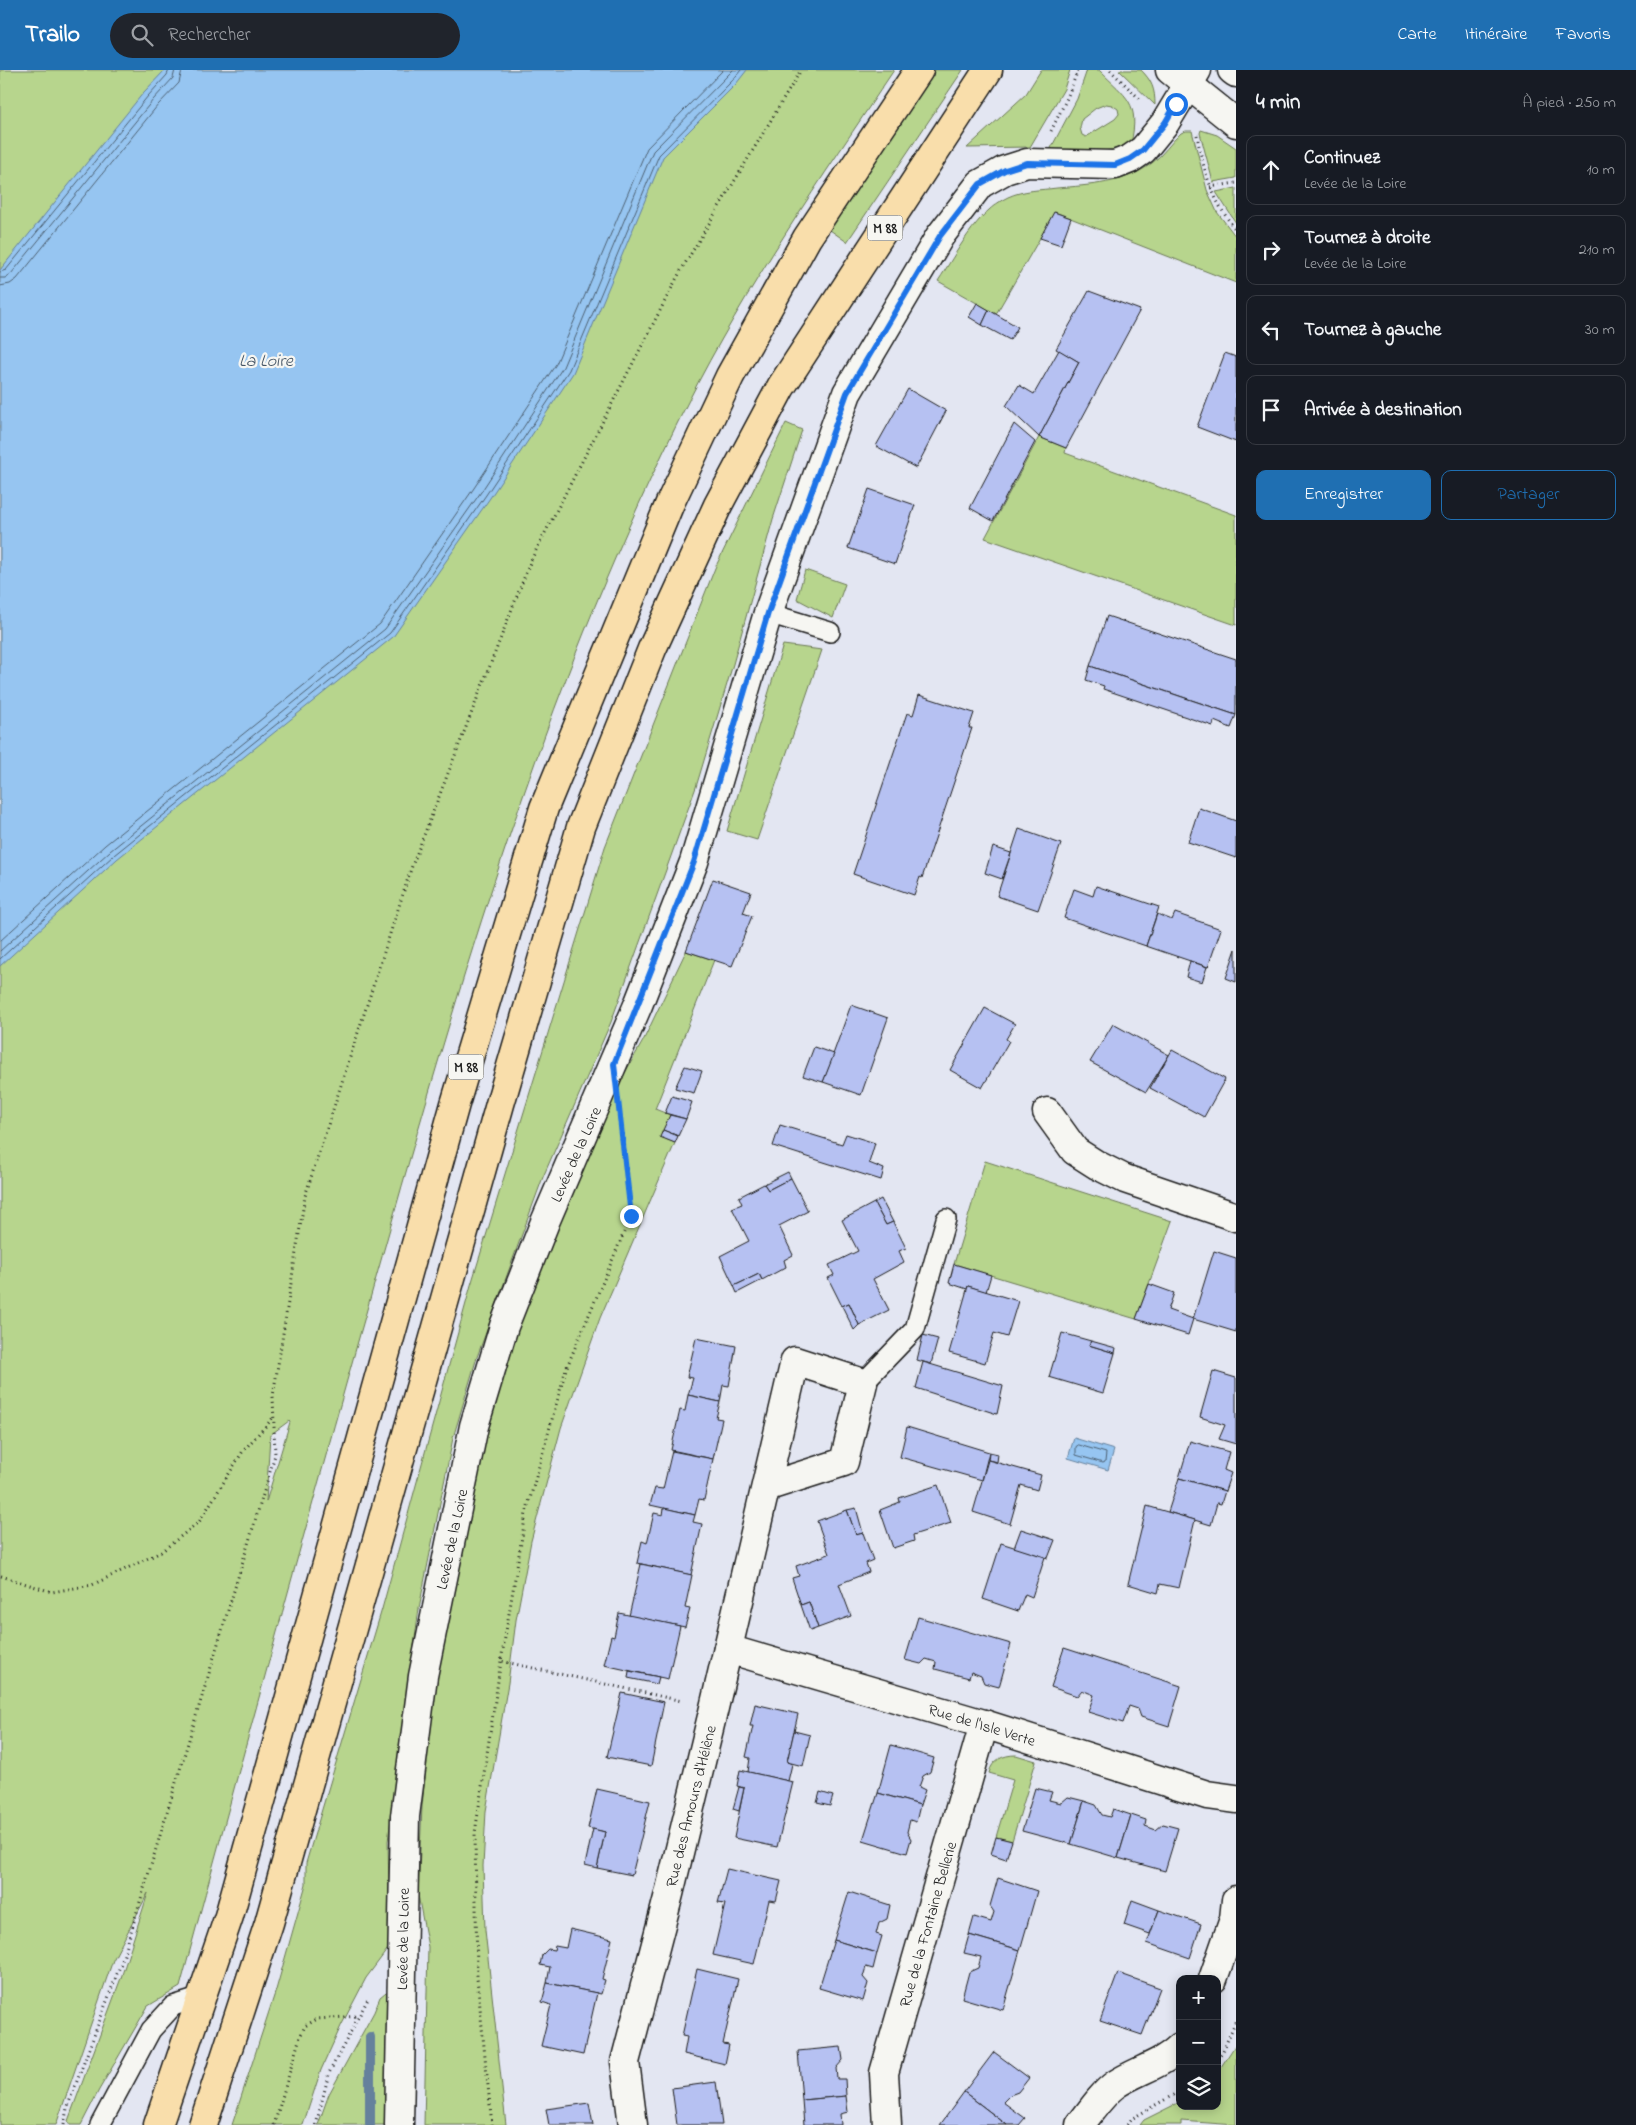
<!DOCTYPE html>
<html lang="fr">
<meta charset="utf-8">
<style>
body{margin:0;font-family:"Indie Flower",sans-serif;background:#20242c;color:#f1f3f6}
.controls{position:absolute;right:15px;bottom:15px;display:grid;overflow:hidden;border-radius:10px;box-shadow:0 2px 12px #0003}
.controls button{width:45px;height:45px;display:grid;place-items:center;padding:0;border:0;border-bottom:1px solid #363941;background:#171b24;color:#f1f3f6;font:25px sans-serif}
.stop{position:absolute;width:15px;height:15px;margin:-11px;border:4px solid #1a73e8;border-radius:50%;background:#fff}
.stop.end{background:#1a73e8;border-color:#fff;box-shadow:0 1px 5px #0008}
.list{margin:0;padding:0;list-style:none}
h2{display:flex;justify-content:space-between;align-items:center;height:65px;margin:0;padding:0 20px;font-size:21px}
h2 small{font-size:16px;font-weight:400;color:#9ea1a6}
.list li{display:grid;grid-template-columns:32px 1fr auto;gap:15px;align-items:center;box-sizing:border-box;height:70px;margin:0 10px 10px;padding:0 10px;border:1px solid #363941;border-radius:10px}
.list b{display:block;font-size:19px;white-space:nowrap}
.list p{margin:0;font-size:16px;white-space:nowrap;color:#9ea1a6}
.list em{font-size:16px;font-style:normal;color:#9ea1a6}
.actions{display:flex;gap:10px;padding:15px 20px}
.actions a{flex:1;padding:11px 0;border:1px solid #1f6fb2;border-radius:10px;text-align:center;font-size:18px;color:#1f6fb2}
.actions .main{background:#1f6fb2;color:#fff}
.icon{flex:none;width:28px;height:28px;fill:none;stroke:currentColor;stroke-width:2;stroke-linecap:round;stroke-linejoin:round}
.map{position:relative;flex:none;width:1236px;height:2055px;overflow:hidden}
header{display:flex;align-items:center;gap:30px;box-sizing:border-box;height:70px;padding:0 25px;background:#1f6fb2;color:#fff}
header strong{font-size:24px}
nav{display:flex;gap:28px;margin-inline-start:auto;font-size:18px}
.search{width:350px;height:45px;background:#20242c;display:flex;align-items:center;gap:12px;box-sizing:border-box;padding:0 18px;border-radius:28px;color:#9ea1a6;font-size:19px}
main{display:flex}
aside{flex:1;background:#171b24}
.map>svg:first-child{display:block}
.green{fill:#b7d58d;stroke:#6a7854;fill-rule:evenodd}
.water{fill:#96c5f1;stroke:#65819c}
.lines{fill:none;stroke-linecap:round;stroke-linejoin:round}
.shore{stroke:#4d6071;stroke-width:1}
.stream{stroke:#65819c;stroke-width:10}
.building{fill:#b6c1f2;stroke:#1c1c1c}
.service-casing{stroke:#1c1c1c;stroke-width:22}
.minor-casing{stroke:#1c1c1c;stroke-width:31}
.trunk-casing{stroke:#1c1c1c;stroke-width:31}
.path{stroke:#1c1c1c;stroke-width:3;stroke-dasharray:1 4;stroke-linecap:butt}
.service{stroke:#f6f6f2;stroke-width:19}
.minor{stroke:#f6f6f2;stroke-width:28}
.trunk{stroke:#f9deab;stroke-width:28}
.route{stroke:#1a73e8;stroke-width:6}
.labels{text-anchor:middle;stroke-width:4.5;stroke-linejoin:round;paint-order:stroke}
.shield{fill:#f6f6f2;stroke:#5d5d5c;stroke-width:1}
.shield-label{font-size:15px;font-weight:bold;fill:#1c1c1c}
.street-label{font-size:16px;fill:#1c1c1c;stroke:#f6f6f2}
.water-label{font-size:18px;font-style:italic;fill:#475767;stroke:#f6f6f2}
</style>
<header>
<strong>Trailo</strong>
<div class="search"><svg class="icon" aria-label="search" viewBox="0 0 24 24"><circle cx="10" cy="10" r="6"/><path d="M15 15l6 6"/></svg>Rechercher</div>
<nav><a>Carte</a><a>Itinéraire</a><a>Favoris</a></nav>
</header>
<main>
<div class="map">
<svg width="1236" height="2055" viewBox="0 0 1236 2055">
<rect width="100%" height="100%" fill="#e3e6f2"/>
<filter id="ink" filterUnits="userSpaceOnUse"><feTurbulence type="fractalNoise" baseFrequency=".02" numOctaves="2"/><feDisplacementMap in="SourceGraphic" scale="10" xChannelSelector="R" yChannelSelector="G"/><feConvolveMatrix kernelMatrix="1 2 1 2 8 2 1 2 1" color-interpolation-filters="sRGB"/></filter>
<g filter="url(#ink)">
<!-- green -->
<g class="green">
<path d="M 0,0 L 894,0 C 821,109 746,217 687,334 C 553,599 467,885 387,1169 C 316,1418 248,1667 180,1917 L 148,1936 L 99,2020 L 81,2055 L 70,2055 L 68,2051 L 121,1908 L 148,1823 L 113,1890 L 56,2055 L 0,2055 ZM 289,1351 L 290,1352 L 266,1432 L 270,1365 Z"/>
<polygon points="935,0 963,0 847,172 830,160"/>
<polygon points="1041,0 1070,0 1064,19 1030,77 967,78 1026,24"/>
<path d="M 1087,0 L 1099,0 C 1127,28 1140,32 1131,74 C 1105,85 1077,81 1050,80 L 1077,29 ZM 1106,34 L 1112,35 L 1118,39 L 1119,44 L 1115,49 L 1086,67 L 1082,65 L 1080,58 L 1082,49 L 1096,38 Z"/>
<path d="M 1119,0 L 1141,0 C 1152,11 1155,19 1155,35 Z"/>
<polygon points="1201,60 1217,65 1236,78 1236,108 1213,112 1200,63"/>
<path d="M 1186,61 L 1192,61 L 1207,120 L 1217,142 L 1236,167 L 1236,213 L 1055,142 L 996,244 L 938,211 C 957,183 976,142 1008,127 C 1023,120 1041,120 1057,118 C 1090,115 1125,114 1152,93 C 1163,85 1171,72 1181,63 Z"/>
<polygon points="1236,118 1236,153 1216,122"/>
<polygon points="786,353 802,360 773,449 733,594 696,717 611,952 543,1107 477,1287 453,1368 419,1538 388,1771 390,1876 366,1908 341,1956 321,2000 303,2055 232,2055 276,1920 306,1814 306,1793 382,1539 471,1215 605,777 715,498"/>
<polygon points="1039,367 1066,378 1065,383 1236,445 1236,555 985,468"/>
<polygon points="805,500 845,514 833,548 797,529"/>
<polygon points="783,575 822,580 757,770 727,761"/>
<polygon points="686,881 714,890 655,1039 670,1045 661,1067 675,1073 600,1248 561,1358 531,1471 516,1550 508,1613 486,1741 483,1796 485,1860 506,2055 424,2055 428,1877 418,1825 422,1737 430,1653 452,1519 473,1410 510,1270 606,1036 643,971"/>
<polygon points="985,1091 1172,1151 1136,1249 954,1194"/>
<path d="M 1016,1685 L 1036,1691 L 1012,1771 L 996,1767 L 1013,1710 L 989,1703 C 992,1690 1003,1685 1016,1685 Z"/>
<polygon points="391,1918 389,2055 318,2055 329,2024 374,1942 380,1927"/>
<polygon points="1236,1974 1236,2055 1181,2051 1181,2055 1140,2055 1144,2050 1180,2032 1180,2036 1217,2036 1217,2003"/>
</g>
<!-- water -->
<g class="water">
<polygon points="165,0 747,0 736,14 663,87 573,303 490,428 393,567 117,789 0,896 0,200 144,22"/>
<polygon points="1074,1368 1114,1380 1108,1400 1068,1388"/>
</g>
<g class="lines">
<!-- shore -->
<g class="shore">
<polyline points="0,202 6,200 148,26 167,5 169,0"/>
<polyline points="0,208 5,208 11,204 153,30 173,8 175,0"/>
<polyline points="0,216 10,214 17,209 158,35 179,13 182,0"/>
<polyline points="0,871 105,775 380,554 474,418 556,294 647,78 723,0"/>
<polyline points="0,881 110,781 385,559 481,422 563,297 653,81 733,0"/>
<polyline points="0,889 114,785 390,563 486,425 569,300 659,85 732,11 741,0"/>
<polygon points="1079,1375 1106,1383 1105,1392 1103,1393 1076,1385 1076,1377"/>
</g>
<!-- stream -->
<polyline class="stream" points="370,2055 370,1967"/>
</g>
<!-- building -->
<g class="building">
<polygon points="1054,142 1071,148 1061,175 1040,168"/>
<polygon points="1089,221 1140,240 1066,378 1039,367 1079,292 1056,279"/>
<polygon points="977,233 989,240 982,255 969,247"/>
<polygon points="989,240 1018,257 1010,270 982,255"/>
<polygon points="1059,280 1079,292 1039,367 1006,336 1019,315 1034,324"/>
<polygon points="1225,283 1236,287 1236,372 1197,357"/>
<polygon points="908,319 946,341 916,398 876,376"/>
<polygon points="1014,354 1035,372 993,451 970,438"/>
<polygon points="869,419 915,435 895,494 848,478"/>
<polygon points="1107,546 1236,589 1236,645 1090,596"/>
<polygon points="1090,596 1236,645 1231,658 1214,651 1213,656 1103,619 1104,616 1086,610"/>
<polygon points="919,625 974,643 969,658 972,658 922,808 920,807 914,825 853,804 907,643 913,645"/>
<polygon points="1199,738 1236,751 1236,788 1188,772"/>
<polygon points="1019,759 1061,774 1038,840 997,826"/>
<polygon points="993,777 1011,783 1002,809 985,803"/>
<polygon points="713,809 751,822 743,843 752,846 732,896 686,881"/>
<polygon points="1096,816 1159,837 1146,876 1064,848 1074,819 1093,826"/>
<polygon points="1175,843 1221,859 1208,897 1146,876 1157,844 1172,850"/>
<polygon points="1236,879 1236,912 1226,908"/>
<polygon points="1190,891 1207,897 1202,912 1186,907"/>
<polygon points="851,935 888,948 861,1025 823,1012"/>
<polygon points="985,938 1015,954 1006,969 1009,971 982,1018 950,1000"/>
<polygon points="1113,954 1169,985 1146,1022 1090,992"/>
<polygon points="814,977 834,984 823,1012 803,1006"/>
<polygon points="1172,980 1225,1009 1204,1047 1150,1018"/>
<polygon points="685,996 702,1001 694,1023 675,1018"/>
<polygon points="672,1026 692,1032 686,1049 665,1043"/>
<polygon points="670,1045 686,1049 678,1066 663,1060"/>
<polygon points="780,1055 842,1074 846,1064 875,1073 869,1093 884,1099 881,1110 773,1076"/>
<polygon points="663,1060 678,1066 675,1073 660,1067"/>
<polygon points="788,1102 791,1108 768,1120 764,1114"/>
<polygon points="791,1108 808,1141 779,1156 793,1185 784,1190 786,1197 762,1210 759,1204 734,1216 720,1186 749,1171 732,1138 742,1134 739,1127 764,1114 768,1120"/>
<polygon points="881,1129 893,1152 886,1155 874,1133"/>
<polygon points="874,1133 886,1155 893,1152 906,1178 899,1181 904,1192 873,1209 889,1240 859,1255 849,1233 842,1236 828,1208 834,1205 829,1195 858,1181 842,1150"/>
<polygon points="1214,1181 1236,1188 1236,1262 1193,1249"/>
<polygon points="954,1194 991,1205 986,1222 968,1216 967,1219 949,1213"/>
<polygon points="759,1204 762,1210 737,1223 734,1216"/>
<polygon points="1149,1214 1174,1223 1168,1240 1193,1249 1188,1265 1136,1249"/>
<polygon points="968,1216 1018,1231 1007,1267 994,1263 985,1293 949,1283"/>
<polygon points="849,1233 859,1255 854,1260 842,1236"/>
<polygon points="1062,1263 1091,1271 1089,1275 1115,1283 1103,1323 1049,1307"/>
<polygon points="923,1265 938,1269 931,1294 917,1290"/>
<polygon points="696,1268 736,1276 729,1316 723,1315 720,1332 688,1325 693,1308 687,1307"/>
<polygon points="1091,1271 1116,1278 1115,1283 1089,1275"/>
<polygon points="923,1292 1003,1316 997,1344 916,1318"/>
<polygon points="1213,1301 1236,1308 1236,1374 1219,1369 1225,1355 1200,1347"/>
<polygon points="688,1325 720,1332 716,1348 722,1349 713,1389 671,1380 680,1340 685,1341"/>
<polygon points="907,1357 989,1382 982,1410 900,1387"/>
<polygon points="1190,1371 1229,1382 1224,1400 1231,1403 1225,1421 1179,1408"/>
<polygon points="672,1381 713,1389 704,1430 699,1429 695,1445 650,1435 655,1418 663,1419"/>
<polygon points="989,1382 998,1384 997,1392 988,1390"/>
<polygon points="988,1390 1041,1405 1037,1420 1021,1415 1010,1454 973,1442"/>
<polygon points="1179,1408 1225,1421 1221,1434 1217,1433 1211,1455 1168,1442"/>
<polygon points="938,1415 951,1453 913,1465 914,1471 893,1478 880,1440 900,1432 899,1428"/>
<polygon points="1147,1436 1195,1450 1179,1518 1160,1514 1158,1523 1128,1514"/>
<polygon points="664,1438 695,1445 693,1452 702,1454 691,1505 637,1493 642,1471 647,1473 654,1443 663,1445"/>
<polygon points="856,1438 863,1463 856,1465 847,1440"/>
<polygon points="847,1440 856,1465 863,1463 873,1490 866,1493 869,1502 839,1514 851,1546 818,1558 809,1532 801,1535 792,1508 799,1506 796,1496 829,1484 817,1451"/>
<polygon points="1021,1459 1055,1470 1048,1488 1014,1478"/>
<polygon points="1001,1473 1045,1487 1032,1527 1025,1524 1018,1541 983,1529"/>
<polygon points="641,1494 692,1505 685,1538 690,1539 685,1557 629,1546"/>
<polygon points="809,1532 818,1558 810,1561 801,1535"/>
<polygon points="619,1543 680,1556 668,1609 604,1595 611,1566 614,1567"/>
<polygon points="918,1547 1011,1574 999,1617 984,1613 981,1606 971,1602 969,1608 935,1599 936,1592 926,1589 921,1594 905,1590"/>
<polygon points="1064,1578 1181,1616 1169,1656 1141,1647 1138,1639 1129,1636 1123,1653 1088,1642 1094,1625 1082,1620 1077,1626 1051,1617"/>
<polygon points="629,1601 659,1607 657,1614 628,1608"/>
<polygon points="622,1623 664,1632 651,1696 607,1687"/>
<polygon points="755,1634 798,1644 787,1692 792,1694 788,1711 748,1702 750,1688 746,1687 753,1656 750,1656"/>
<polygon points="794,1661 810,1665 803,1696 787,1692"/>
<polygon points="891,1675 934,1688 930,1702 923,1706 919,1717 925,1720 920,1735 878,1723"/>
<polygon points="740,1700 793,1712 777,1777 734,1768 744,1718 737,1716"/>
<polygon points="739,1717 744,1718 739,1741 733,1739"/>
<polygon points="1035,1718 1052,1722 1049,1730 1061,1733 1068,1727 1084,1731 1071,1774 1022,1761"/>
<polygon points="597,1719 650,1731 632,1805 597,1798 605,1762 588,1758"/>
<polygon points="820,1722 833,1726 830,1736 817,1733"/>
<polygon points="878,1723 920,1735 916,1752 910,1750 907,1762 911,1769 907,1783 863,1770"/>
<polygon points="1084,1731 1096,1735 1102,1745 1110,1747 1113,1739 1131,1745 1118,1788 1071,1774"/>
<polygon points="1131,1745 1146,1750 1145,1756 1156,1760 1163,1754 1178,1758 1165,1801 1118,1788"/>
<polygon points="593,1759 605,1762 597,1798 585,1795"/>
<polygon points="996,1767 1012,1771 1006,1789 991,1784"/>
<polygon points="727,1799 781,1811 776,1831 769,1830 754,1894 713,1885 725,1834 718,1833"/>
<polygon points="998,1808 1037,1821 1020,1880 969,1865 974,1847 991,1852 994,1842 990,1836"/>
<polygon points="849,1822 890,1835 887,1849 879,1853 876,1864 882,1866 877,1883 834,1870"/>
<polygon points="1132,1830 1159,1840 1150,1864 1124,1855"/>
<polygon points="1159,1840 1201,1854 1190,1888 1147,1873"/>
<polygon points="570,1859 612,1869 602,1909 605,1910 601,1924 547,1913 550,1897 540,1895 542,1885 548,1879 554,1880 555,1876 566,1878"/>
<polygon points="969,1865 1020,1880 1003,1940 962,1928 969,1902 978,1898 981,1887 964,1883"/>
<polygon points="834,1870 877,1883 873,1899 866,1897 863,1907 868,1913 863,1931 819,1918"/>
<polygon points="697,1899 738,1909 723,1974 729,1975 725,1994 684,1984 687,1967 682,1966"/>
<polygon points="1118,1903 1160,1918 1142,1965 1100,1951"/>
<polygon points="547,1913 597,1923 583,1985 541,1976 551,1935 542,1932"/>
<polygon points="841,1977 843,1990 836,1998 837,2009 845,2009 846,2026 802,2030 798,1981"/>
<polygon points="994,1982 1029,2008 1018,2022 1010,2025 1003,2032 1025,2048 1019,2055 1007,2055 964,2022"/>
<polygon points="716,2012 722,2055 677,2055 672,2018"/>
<polygon points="964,2022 1007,2055 940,2055"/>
<polygon points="846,2026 848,2042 840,2044 841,2055 804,2055 802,2030"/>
<polygon points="589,2033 593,2055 549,2055 546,2039"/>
</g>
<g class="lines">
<defs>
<g id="service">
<polyline points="768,543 830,562"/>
<polyline points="863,1313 915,1259 946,1149"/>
<polyline points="100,2055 151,1960 173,1936 202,1927"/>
</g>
<g id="minor">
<polyline points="1170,0 1236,53"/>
<polyline points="1232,0 1236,3"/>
<polyline points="1047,1042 1075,1081 1097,1095 1125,1109 1236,1147"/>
<polyline points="728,1579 984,1654 1207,1725 1236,1729"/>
<polyline points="1213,1909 1234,1849 1236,1830"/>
<polyline points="399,2055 405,1746 423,1606 474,1356 504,1256 545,1152 638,935 694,792 768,543 847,323 940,166 980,114 1005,100 1027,93 1115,95 1130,89 1143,80 1165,53 1197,0"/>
<polyline points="633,2055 625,1992 669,1824 714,1638 795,1291 863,1313 844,1392 766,1417"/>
<polyline points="887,2055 884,2003 984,1654"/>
<path d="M 1080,2055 C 1091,2041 1102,2024 1116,2014 C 1136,2001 1163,1994 1180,1977"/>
</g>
<g id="trunk">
<polyline points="158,2055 229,1846 455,1034 544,738 670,433 730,306 807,168 919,0"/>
<polyline points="203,2055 269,1853 500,1034 581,757 652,579 718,435 781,317 988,0"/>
</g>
</defs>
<!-- service casing -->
<use href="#service" class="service-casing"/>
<!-- minor casing -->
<use href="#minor" class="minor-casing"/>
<!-- trunk casing -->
<use href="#trunk" class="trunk-casing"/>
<!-- path -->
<g class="path">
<polyline points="1110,0 1142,31"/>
<polyline points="1051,61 1067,28 1078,0"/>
<path d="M 1197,65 C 1203,100 1213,132 1236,160"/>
<polyline points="1210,117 1236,113"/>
<polyline points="621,1059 631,1146 566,1299 526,1443 501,1591 682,1631"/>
<polyline points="1,1506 52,1522 92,1515 161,1482 199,1452 243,1381 273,1348"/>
<polyline points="1217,1988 1223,1981 1236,1950"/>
<polyline points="64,2055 67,2038 123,1888 275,1385 273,1326 305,1126 412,796 531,490 680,202 801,0"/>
<polyline points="274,2055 300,1967 305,1956 317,1949 359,1946"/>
<polyline points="316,2055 329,2003 368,1929"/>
<polyline points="492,2055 477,1908 475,1763 501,1591"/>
<polyline points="1127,2055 1133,2048 1180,2021"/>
</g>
<!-- service -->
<use href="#service" class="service"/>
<!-- minor -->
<use href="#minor" class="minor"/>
<!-- trunk -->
<use href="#trunk" class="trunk"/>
</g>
</g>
<g class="lines" filter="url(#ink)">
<!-- route -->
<polyline class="route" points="631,1146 614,994 694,792 768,543 847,323 940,166 980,114 1005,100 1027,93 1115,95 1130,89 1143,80 1165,53 1176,34"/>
</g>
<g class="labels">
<!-- shield labels -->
<g class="shield">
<rect x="867.5" y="145.5" width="35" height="25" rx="4"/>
<rect x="448.5" y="984.5" width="35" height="25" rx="4"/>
</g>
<g class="shield-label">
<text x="885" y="163">M 88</text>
<text x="466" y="1002">M 88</text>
</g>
<!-- street labels -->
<g class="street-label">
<text transform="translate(575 1084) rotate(-66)" y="6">Levée de la Loire</text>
<text transform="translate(451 1469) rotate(-78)" y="6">Levée de la Loire</text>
<text transform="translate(982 1654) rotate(17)" y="6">Rue de l'Isle Verte</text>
<text transform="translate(690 1736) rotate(-76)" y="6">Rue des Amours d'Hélène</text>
<text transform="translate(927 1854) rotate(-74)" y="6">Rue de la Fontaine Bellerie</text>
<text transform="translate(402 1869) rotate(-89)" y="6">Levée de la Loire</text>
</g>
<!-- water labels -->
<g class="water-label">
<text x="266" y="296">La Loire</text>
</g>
</g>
</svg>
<div class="controls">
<button>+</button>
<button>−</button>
<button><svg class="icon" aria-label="layers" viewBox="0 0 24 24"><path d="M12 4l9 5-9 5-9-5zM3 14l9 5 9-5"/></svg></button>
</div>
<div class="stop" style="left:1176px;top:34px"></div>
<div class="stop end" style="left:631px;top:1146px"></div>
</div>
<aside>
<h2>4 min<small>À pied · 250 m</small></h2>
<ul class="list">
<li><svg class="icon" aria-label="ahead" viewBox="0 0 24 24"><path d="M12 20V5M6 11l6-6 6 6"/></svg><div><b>Continuez</b><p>Levée de la Loire</p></div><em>10 m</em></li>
<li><svg class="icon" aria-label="right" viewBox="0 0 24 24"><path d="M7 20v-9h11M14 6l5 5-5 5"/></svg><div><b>Tournez à droite</b><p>Levée de la Loire</p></div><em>210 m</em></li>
<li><svg class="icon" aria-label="left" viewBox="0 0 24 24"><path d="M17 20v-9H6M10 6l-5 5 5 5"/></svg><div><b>Tournez à gauche</b></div><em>30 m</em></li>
<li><svg class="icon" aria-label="arrive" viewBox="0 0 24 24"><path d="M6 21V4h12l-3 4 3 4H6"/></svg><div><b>Arrivée à destination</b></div></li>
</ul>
<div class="actions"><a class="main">Enregistrer</a><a>Partager</a></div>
</aside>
</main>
